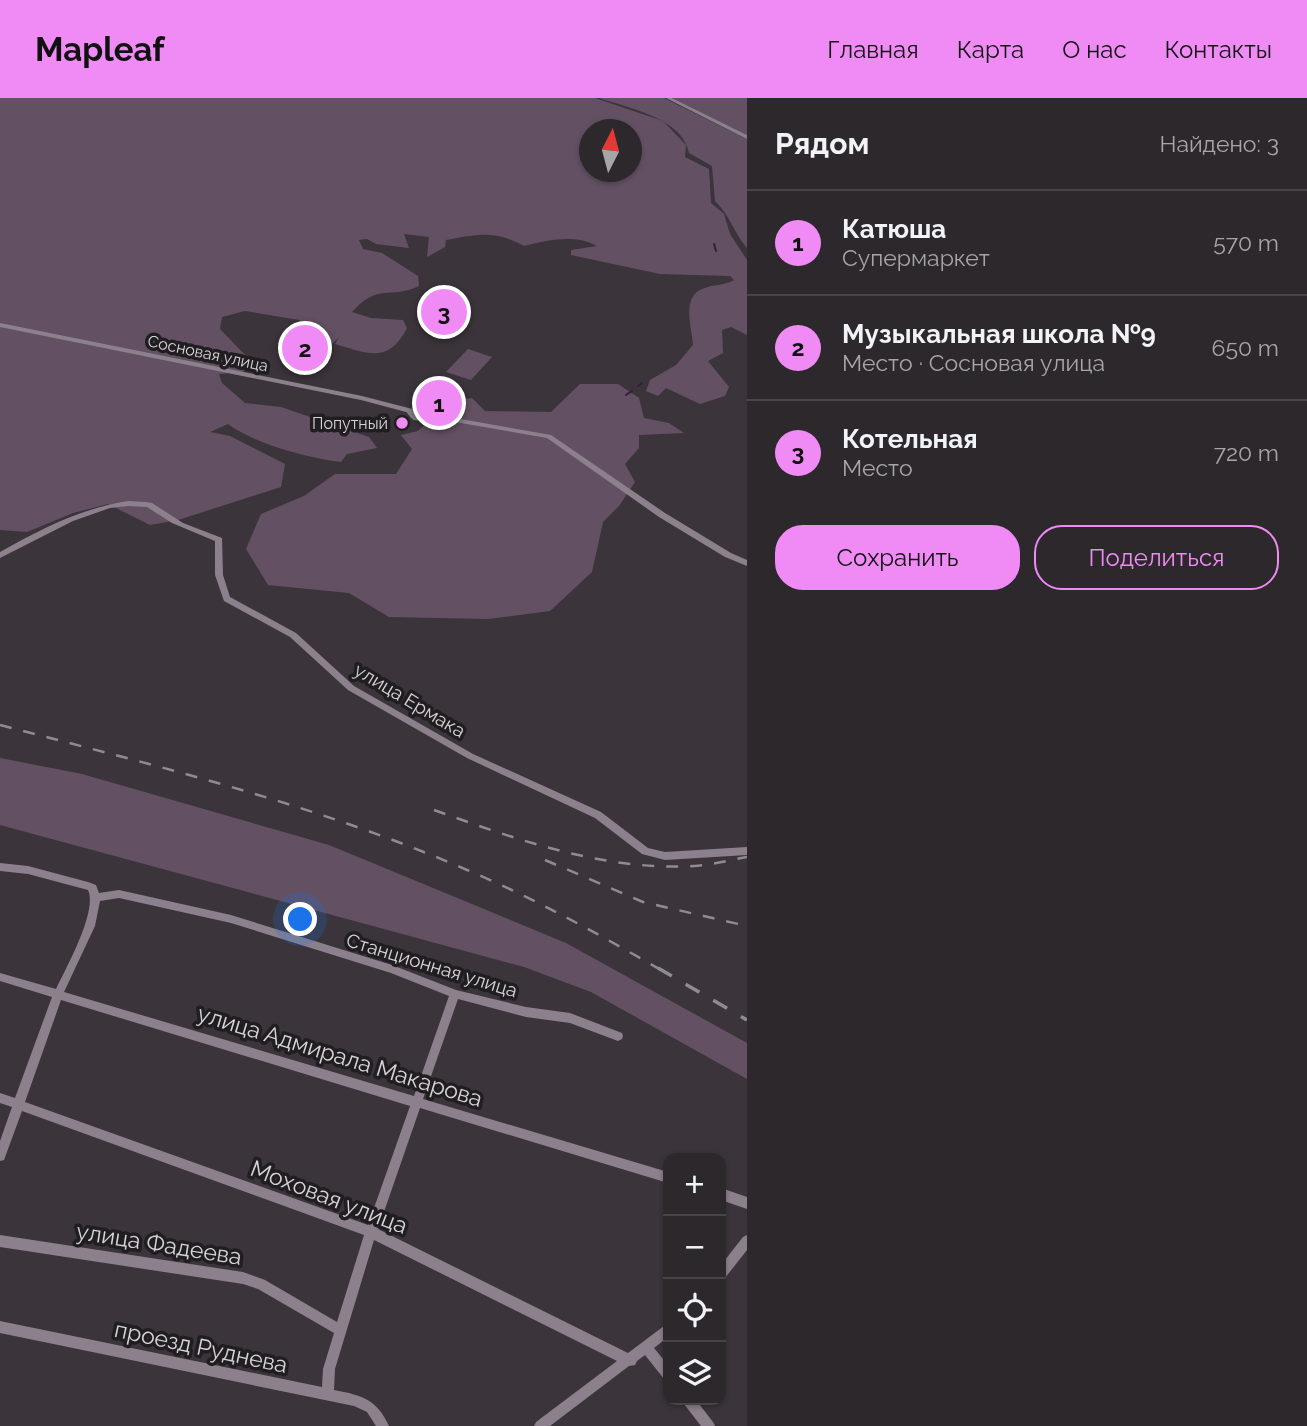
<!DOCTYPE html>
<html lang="ru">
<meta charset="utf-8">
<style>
body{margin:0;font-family:Raleway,sans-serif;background:#343034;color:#f1f3f6}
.controls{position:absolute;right:21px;bottom:21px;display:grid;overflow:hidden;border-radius:14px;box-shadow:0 2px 5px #0004}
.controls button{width:63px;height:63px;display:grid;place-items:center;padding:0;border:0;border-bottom:2px solid #484448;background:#2c282c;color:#f1f3f6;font:35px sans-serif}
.compass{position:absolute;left:579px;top:21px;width:63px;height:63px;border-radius:50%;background:#2c282c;box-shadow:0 2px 5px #0004;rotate:6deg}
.you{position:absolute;left:301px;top:822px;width:24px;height:24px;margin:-18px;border:5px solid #fff;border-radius:50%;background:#1a73e8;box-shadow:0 0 0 10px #1a73e833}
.badge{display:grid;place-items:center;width:46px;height:46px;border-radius:50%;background:#f08bf5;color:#111;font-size:23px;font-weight:700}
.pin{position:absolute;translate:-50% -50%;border:4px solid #fff;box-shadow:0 2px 7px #0006}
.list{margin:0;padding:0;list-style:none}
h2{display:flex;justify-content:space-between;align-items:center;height:91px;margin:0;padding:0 28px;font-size:30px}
h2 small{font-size:23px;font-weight:400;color:#a6a6a9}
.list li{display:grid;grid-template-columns:46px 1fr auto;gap:21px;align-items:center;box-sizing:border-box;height:105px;padding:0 28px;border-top:2px solid #484448}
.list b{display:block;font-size:26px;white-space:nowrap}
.list p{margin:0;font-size:23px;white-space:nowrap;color:#a6a6a9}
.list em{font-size:23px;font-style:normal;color:#a6a6a9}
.actions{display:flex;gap:14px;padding:21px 28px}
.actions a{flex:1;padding:16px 0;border:2px solid #f08bf5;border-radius:28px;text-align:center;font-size:24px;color:#f08bf5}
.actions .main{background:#f08bf5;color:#111}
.icon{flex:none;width:38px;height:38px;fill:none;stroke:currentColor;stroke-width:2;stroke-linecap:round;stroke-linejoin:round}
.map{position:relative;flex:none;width:747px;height:1328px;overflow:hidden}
header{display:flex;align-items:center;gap:42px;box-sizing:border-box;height:98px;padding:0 35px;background:#f08bf5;color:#111}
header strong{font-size:33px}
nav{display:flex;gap:38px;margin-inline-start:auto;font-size:24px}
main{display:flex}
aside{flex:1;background:#2c282c}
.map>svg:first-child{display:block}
.green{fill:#635163;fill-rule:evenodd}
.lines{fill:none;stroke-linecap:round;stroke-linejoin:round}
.stream{stroke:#341f35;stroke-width:2}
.minor{fill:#8b808b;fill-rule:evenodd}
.tertiary{fill:#8b808b;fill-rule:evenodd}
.rail-far1{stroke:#908b90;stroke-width:2.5;stroke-dasharray:12 12;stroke-linecap:butt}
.rail{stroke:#908b90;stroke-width:3.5;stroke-dasharray:16 16;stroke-linecap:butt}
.wall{fill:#474047}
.shaded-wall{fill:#393439}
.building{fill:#524b52;stroke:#393439;stroke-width:2}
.poi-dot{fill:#f08bf5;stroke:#211e21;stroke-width:2.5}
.labels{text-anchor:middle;stroke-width:7;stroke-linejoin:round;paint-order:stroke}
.far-street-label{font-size:16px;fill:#d7d4d7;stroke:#211e21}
.far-poi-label{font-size:16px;fill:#d7d4d7;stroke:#211e21;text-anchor:end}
.street-label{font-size:19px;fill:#d7d4d7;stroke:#211e21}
.near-street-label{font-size:23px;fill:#d7d4d7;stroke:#211e21}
</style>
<header>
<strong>Mapleaf</strong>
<nav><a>Главная</a><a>Карта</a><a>О нас</a><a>Контакты</a></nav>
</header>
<main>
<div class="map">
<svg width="747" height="1328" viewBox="0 0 747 1328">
<rect width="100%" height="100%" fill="#3b353b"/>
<!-- green -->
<g class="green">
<path d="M 0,0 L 595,0 L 663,23 L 686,47 L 685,59 L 709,71 L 711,105 L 724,116 L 730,136 L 747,162 L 747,237 L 731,229 L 722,232 L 723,255 L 708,263 L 729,289 L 725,298 L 700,306 L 666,290 L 658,298 L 646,293 L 650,282 L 676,267 L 693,247 C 692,230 681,200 702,191 C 713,186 724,188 734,182 L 730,178 L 660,176 L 571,157 L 571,152 L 597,148 C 576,136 547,142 524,148 C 495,132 478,136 446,142 L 445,149 L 427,159 L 429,139 L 404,136 L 409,150 L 376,146 L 367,141 L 359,142 L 363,151 L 382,155 L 418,178 L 419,188 C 389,202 379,184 352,214 L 371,220 L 403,222 L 407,230 C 388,267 367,255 335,246 L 339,239 L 333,245 L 328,243 L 299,222 L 245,213 L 222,219 L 220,231 L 248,260 L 243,274 L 219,276 L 222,285 L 245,305 L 281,309 L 369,339 L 377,350 L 347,356 L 341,364 C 308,360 255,346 228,326 L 210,334 L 230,338 L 285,366 L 281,389 L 178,422 L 150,427 L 108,406 L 73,415 L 27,434 L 0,432 ZM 590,32 L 632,32 L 632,74 L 590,74 Z"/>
<path d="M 599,0 L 664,0 L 747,41 L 747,150 C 734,135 730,117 715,103 L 712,68 L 689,55 C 683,20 628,10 599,0 Z"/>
<polygon points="672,0 747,0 747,37"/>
<polygon points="468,251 492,259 471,282 446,274"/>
<polygon points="580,286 618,286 639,300 644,320 669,325 684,335 639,337 639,350 625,366 635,384 619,408 603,424 592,474 550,513 488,521 389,519 349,495 268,487 246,451 261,416 304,398 335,376 396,376 412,351 401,337 418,333 438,314 454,309 456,302 472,300 485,313 551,314"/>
<polygon points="0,660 82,676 329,747 566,845 747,945 747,981 591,894 524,869 0,727"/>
</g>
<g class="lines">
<!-- stream -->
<g class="stream">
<polyline points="714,146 716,153"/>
<polyline points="638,288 642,285"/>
<polyline points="626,297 632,293"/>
</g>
<!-- minor -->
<g class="minor">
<polygon points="666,0 672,0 747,37 747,41"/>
<path d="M 409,311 L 411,312 L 417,319 L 419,318 L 418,316 L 421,314 L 551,337 L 665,415 L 731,455 L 747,462 L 747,468 L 725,459 L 659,419 L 547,340 L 426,319 L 425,321 C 413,324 413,323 406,313 Z"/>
<path d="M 128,403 L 146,404 L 152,405 L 183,425 L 222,440 L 223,477 L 230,499 L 296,535 L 354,588 L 473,656 L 601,714 L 648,750 L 665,754 L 747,749 L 747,757 L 665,762 L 642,756 L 595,720 L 467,660 L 348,592 L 290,539 L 224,503 L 215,477 L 215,443 L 172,425 L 147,409 L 128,408 L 110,410 L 73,423 L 0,460 L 0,454 C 41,431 82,410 128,403 Z"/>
<path d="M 0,765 L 28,768 L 88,784 L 96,787 L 99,795 L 119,792 L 231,817 L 392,867 L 456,892 L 526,909 L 570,915 L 622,935 L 623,938 L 622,941 L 618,943 L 570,925 L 526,919 L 458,901 L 423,1001 L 668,1074 L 668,1085 L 420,1010 L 378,1131 L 628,1255 L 664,1228 L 668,1226 L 668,1239 L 654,1250 L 668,1267 L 668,1283 L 664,1281 L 645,1257 L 637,1263 L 635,1267 L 629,1268 L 550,1328 L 534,1328 L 536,1324 L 617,1263 L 374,1142 L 335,1271 L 334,1292 C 361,1297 377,1301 389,1328 L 376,1328 L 367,1314 L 354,1308 L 0,1235 L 0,1223 L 322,1289 L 323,1271 L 334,1235 L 258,1191 L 243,1186 L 0,1149 L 0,1137 L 243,1174 L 265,1182 L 337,1224 L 364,1137 L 22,1013 L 4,1062 L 0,1063 L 0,1043 L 12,1009 L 0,1005 L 0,995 L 15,1000 L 52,899 L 0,883 L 0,875 L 56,891 C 66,870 98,813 88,792 L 28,776 L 0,773 ZM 119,800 L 231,825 L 391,875 L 449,898 L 414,998 L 64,894 L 95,828 L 100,803 ZM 61,902 L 410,1008 L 368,1127 L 25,1004 Z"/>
<polygon points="721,1090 747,1099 747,1111 721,1102"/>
<polygon points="747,1137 747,1152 725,1180 721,1182 721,1167 743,1139"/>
<polygon points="682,1302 696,1302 713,1324 715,1328 701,1328 684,1306"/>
</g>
<!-- tertiary -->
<polygon class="tertiary" points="0,225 362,298 424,314 425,316 421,318 361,302 0,229"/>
<!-- rail-far1 -->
<g class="rail-far1">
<path d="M 0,627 C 157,668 318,707 467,772 C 534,800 598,836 661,872"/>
<path d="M 434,712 C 518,742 604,773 694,768 C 712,767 729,762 747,759"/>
<polyline points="545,762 643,804 747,828"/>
</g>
<!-- rail -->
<polyline class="rail" points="658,870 747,922"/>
</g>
<!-- wall -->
<polygon class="wall" points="293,244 318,249 310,256 293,251"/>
<!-- shaded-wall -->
<polygon class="shaded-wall" points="317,242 318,249 310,256 310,249"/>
<!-- building -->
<polygon class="building" points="300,237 317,242 310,249 293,244"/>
<!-- markers -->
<circle class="poi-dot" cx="402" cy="325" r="7"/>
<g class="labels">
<!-- far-street labels -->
<g class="far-street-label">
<text transform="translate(208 255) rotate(12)" y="6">Сосновая улица</text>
</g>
<!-- far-poi labels -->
<g class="far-poi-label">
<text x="388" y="331">Попутный</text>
</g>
<!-- street labels -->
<g class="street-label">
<text transform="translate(410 602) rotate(31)" y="7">улица Ермака</text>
<text transform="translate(432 867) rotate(17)" y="7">Станционная улица</text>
</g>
<!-- near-street labels -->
<g class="near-street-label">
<text transform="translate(340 958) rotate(17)" y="8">улица Адмирала Макарова</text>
<text transform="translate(329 1099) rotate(21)" y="8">Моховая улица</text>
<text transform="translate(159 1146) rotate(9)" y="8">улица Фадеева</text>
<text transform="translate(201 1249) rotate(12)" y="8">проезд Руднева</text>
</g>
</g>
</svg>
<div class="controls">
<button>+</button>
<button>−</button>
<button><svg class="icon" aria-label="locate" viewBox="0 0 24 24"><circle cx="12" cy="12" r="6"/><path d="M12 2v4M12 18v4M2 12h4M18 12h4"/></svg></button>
<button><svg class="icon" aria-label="layers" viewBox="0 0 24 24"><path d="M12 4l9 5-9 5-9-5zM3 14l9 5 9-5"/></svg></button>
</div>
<svg class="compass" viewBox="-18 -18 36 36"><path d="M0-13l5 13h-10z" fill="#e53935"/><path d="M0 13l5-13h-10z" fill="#a6a6a9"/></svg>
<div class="you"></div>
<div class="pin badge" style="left:439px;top:305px">1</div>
<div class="pin badge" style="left:305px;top:250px">2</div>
<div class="pin badge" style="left:444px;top:214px">3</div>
</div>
<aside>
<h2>Рядом<small>Найдено: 3</small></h2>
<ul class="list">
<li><span class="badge">1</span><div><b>Катюша</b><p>Супермаркет</p></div><em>570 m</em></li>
<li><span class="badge">2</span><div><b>Музыкальная школа №9</b><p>Место · Сосновая улица</p></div><em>650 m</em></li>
<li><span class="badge">3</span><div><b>Котельная</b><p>Место</p></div><em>720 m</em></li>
</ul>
<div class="actions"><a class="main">Сохранить</a><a>Поделиться</a></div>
</aside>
</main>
